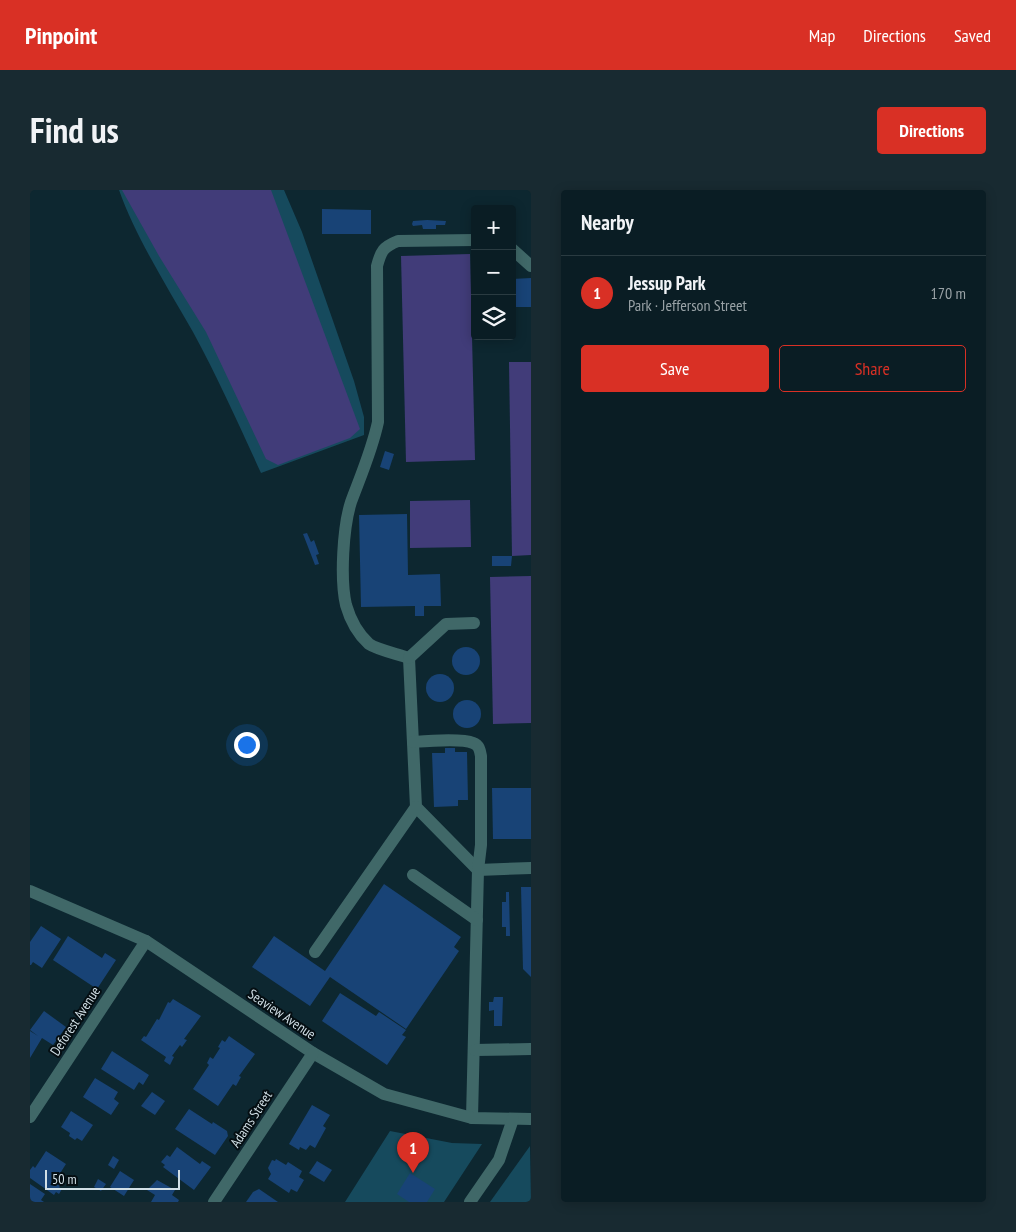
<!DOCTYPE html>
<meta charset="utf-8">
<style>
body{margin:0;font-family:"PT Sans Narrow",sans-serif;background:#182a31;color:#f1f3f6}
.controls{position:absolute;right:15px;top:15px;display:grid;overflow:hidden;border-radius:5px;box-shadow:0 2px 12px #0003}
.controls button{width:45px;height:45px;display:grid;place-items:center;padding:0;border:0;border-bottom:1px solid #2a3b41;background:#0a1d24;color:#f1f3f6;font:25px sans-serif}
.scale{position:absolute;left:15px;bottom:12px;width:135px;box-sizing:border-box;padding-left:5px;border:2px solid #d1dfe6;border-top:0;font-size:14px;line-height:18px;white-space:nowrap;color:#d1dfe6;-webkit-text-stroke:4px #050e12;paint-order:stroke}
.you{position:absolute;left:216px;top:554px;width:18px;height:18px;margin:-12px;border:4px solid #fff;border-radius:50%;background:#1a73e8;box-shadow:0 0 0 8px #1a73e833}
.badge{display:grid;place-items:center;width:32px;height:32px;border-radius:50%;background:#d93025;color:#fff;font-size:16px;font-weight:700}
.pin{position:absolute;translate:-50% -41px;filter:drop-shadow(0 1px 2px #0008)}
.pin::after{content:'';position:absolute;top:26px;width:18px;height:15px;background:inherit;clip-path:polygon(0 0,100% 0,50% 100%)}
.list{margin:0;padding:0;list-style:none}
h2{display:flex;justify-content:space-between;align-items:center;height:65px;margin:0;padding:0 20px;font-size:21px}
h2 small{font-size:16px;font-weight:400;color:#99a2a6}
.list li{display:grid;grid-template-columns:32px 1fr auto;gap:15px;align-items:center;box-sizing:border-box;height:75px;padding:0 20px;border-top:1px solid #2a3b41}
.list b{display:block;font-size:19px;white-space:nowrap}
.list p{margin:0;font-size:16px;white-space:nowrap;color:#99a2a6}
.list em{font-size:16px;font-style:normal;color:#99a2a6}
.actions{display:flex;gap:10px;padding:15px 20px}
.actions a{flex:1;padding:11px 0;border:1px solid #d93025;border-radius:5px;text-align:center;font-size:18px;color:#d93025}
.actions .main{background:#d93025;color:#fff}
.icon{flex:none;width:28px;height:28px;fill:none;stroke:currentColor;stroke-width:2;stroke-linecap:round;stroke-linejoin:round}
.map{position:relative;flex:none;width:501px;height:1012px;overflow:hidden;border-radius:5px}
header{display:flex;align-items:center;gap:30px;box-sizing:border-box;height:70px;padding:0 25px;background:#d93025;color:#fff}
header strong{font-size:24px}
nav{display:flex;gap:28px;margin-inline-start:auto;font-size:18px}
.intro{display:flex;align-items:center;justify-content:space-between;box-sizing:border-box;height:120px;padding:0 30px}
h1{margin:0;font-size:35px}
.button{padding:12px 22px;border-radius:5px;background:#d93025;color:#fff;font-size:18px;font-weight:700}
main{display:flex;gap:30px;padding:0 30px}
aside{flex:1;background:#0a1d24;border-radius:5px;box-shadow:0 2px 12px #0003}
.map>svg:first-child{display:block}
.green{fill:#164a5d}
.water{fill:#413c79}
.building{fill:#184376}
.lines{fill:none;stroke-linecap:round;stroke-linejoin:round}
.minor{stroke:#406868;stroke-width:12}
.labels{text-anchor:middle;stroke-width:4;stroke-linejoin:round;paint-order:stroke}
.street-label{font-size:14px;fill:#d1dfe6;stroke:#050e12}
</style>
<header>
<strong>Pinpoint</strong>
<nav><a>Map</a><a>Directions</a><a>Saved</a></nav>
</header>
<div class="intro"><h1>Find us</h1><a class="button">Directions</a></div>
<main>
<div class="map">
<svg width="501" height="1012" viewBox="0 0 501 1012">
<rect width="100%" height="100%" fill="#0d2730"/>
<!-- green -->
<g class="green">
<path d="M 89,0 L 254,0 L 272,42 L 324,191 L 334,227 L 334,245 L 231,283 C 209,235 188,188 163,142 C 138,98 106,48 89,0 Z"/>
<polygon points="360,941 422,953 452,954 414,1012 315,1012"/>
<polygon points="500,956 501,1012 460,1012"/>
</g>
<!-- water -->
<g class="water">
<polygon points="92,0 241,0 330,239 320,248 248,275 236,269 176,142 129,66"/>
<polygon points="440,64 445,270 376,272 371,66"/>
<polygon points="479,172 501,172 501,365 482,366"/>
<polygon points="440,310 441,357 380,358 380,311"/>
<polygon points="501,386 501,533 463,534 460,387"/>
</g>
<!-- building -->
<g class="building">
<polygon points="292,19 341,20 341,44 292,44"/>
<polygon points="397,30 416,31 415,35 406,35 406,39 393,39 392,35 383,36 382,34 383,31"/>
<polygon points="501,88 501,117 482,117 482,89"/>
<polygon points="355,261 364,264 359,280 350,277"/>
<polygon points="377,324 378,385 410,384 411,416 394,416 394,426 385,426 385,416 331,417 329,325"/>
<polygon points="277,343 281,352 284,350 289,364 286,365 289,374 285,375 273,344"/>
<polygon points="462,366 482,366 481,376 462,376"/>
<circle cx="436" cy="471" r="14"/>
<circle cx="410" cy="498" r="14"/>
<circle cx="437" cy="524" r="14"/>
<polygon points="415,558 425,558 425,562 437,562 438,610 428,610 428,616 404,617 402,563 415,563"/>
<polygon points="462,598 501,598 501,649 463,649"/>
<polygon points="354,694 431,747 424,757 429,761 376,839 300,787 280,816 222,777 244,746 295,781"/>
<polygon points="491,697 501,697 501,787 493,779"/>
<polygon points="476,702 479,702 480,746 476,746 476,737 472,737 472,712 476,712"/>
<polygon points="11,736 31,749 12,778 3,772 1,775 0,775 0,752"/>
<polygon points="38,746 72,768 75,763 86,770 67,799 23,770"/>
<polygon points="310,803 346,826 349,822 376,840 372,845 376,847 357,875 292,831"/>
<polygon points="464,807 473,807 472,836 464,836 464,820 459,821 459,812 463,812"/>
<polygon points="143,809 171,826 154,849 157,850 152,857 150,855 142,866 144,867 140,875 134,871 136,867 111,850 114,846 116,847 127,829 129,830 138,812 140,813"/>
<polygon points="14,821 36,837 23,855 12,848 0,868 0,841 8,846 0,840"/>
<polygon points="199,846 225,864 209,886 211,887 206,896 203,894 188,916 163,899 179,875 177,873 180,867 183,869 190,858 188,857 192,850 195,852"/>
<polygon points="82,861 119,885 113,895 109,892 104,900 71,879"/>
<polygon points="65,888 88,902 84,909 89,913 81,925 53,907"/>
<polygon points="122,902 135,911 125,925 111,916"/>
<polygon points="282,915 300,925 293,936 296,938 285,958 280,955 276,960 270,957 269,960 259,954"/>
<polygon points="159,919 182,934 183,932 197,941 198,946 185,965 145,939"/>
<polygon points="41,921 63,935 52,951 47,948 45,950 39,946 40,943 31,937"/>
<polygon points="147,957 170,974 172,971 181,977 164,1000 133,977 135,975 131,972 137,965 140,967"/>
<polygon points="16,961 36,974 27,988 33,992 29,997 32,999 29,1004 26,1002 24,1005 0,988 0,980 3,976 5,978"/>
<polygon points="83,966 89,970 84,979 78,975"/>
<polygon points="246,969 256,975 258,972 272,981 269,987 274,990 267,1002 261,999 259,1003 238,989 241,984 238,978 242,970 245,971"/>
<polygon points="287,971 302,980 294,992 279,983"/>
<polygon points="90,981 104,990 94,1006 80,997"/>
<polygon points="380,983 405,999 397,1012 379,1012 367,1004"/>
<polygon points="68,989 76,994 71,1001 64,997"/>
<polygon points="127,990 145,1000 142,1005 149,1010 148,1012 121,1012 125,1005 117,1000"/>
<polygon points="0,994 15,1004 11,1010 14,1012 0,1012"/>
<polygon points="229,999 248,1012 216,1012 223,1002"/>
</g>
<g class="lines">
<!-- minor -->
<g class="minor">
<polyline points="482,59 501,76"/>
<path d="M 379,468 C 368,464 348,460 339,454 C 328,444 320,429 316,415 C 310,389 313,337 321,312 C 331,285 342,260 348,232 L 347,76 C 351,61 353,57 368,51 L 445,50"/>
<polyline points="379,468 386,617 448,680 501,678"/>
<polyline points="379,468 416,434 444,433"/>
<path d="M 383,552 C 396,551 432,548 443,553 C 449,555 450,560 451,566 L 451,655 L 448,680 L 442,928"/>
<polyline points="383,685 447,730"/>
<polyline points="0,701 116,751 283,863 354,904 442,928 501,929"/>
<polyline points="285,762 386,617"/>
<polyline points="445,860 501,859"/>
<polyline points="0,927 116,751"/>
<polyline points="184,1012 283,863"/>
<polyline points="440,1012 469,970 483,929"/>
</g>
</g>
<g class="labels">
<!-- street labels -->
<g class="street-label">
<text transform="translate(252 824) rotate(34)" y="5">Seaview Avenue</text>
<text transform="translate(45 831) rotate(-57)" y="5">Deforest Avenue</text>
<text transform="translate(221 929) rotate(-57)" y="5">Adams Street</text>
</g>
</g>
</svg>
<div class="controls">
<button>+</button>
<button>−</button>
<button><svg class="icon" aria-label="layers" viewBox="0 0 24 24"><path d="M12 4l9 5-9 5-9-5zM3 14l9 5 9-5"/></svg></button>
</div>
<div class="scale">50 m</div>
<div class="you"></div>
<div class="pin badge" style="left:383px;top:983px">1</div>
</div>
<aside>
<h2>Nearby<small></small></h2>
<ul class="list">
<li><span class="badge">1</span><div><b>Jessup Park</b><p>Park · Jefferson Street</p></div><em>170 m</em></li>
</ul>
<div class="actions"><a class="main">Save</a><a>Share</a></div>
</aside>
</main>
